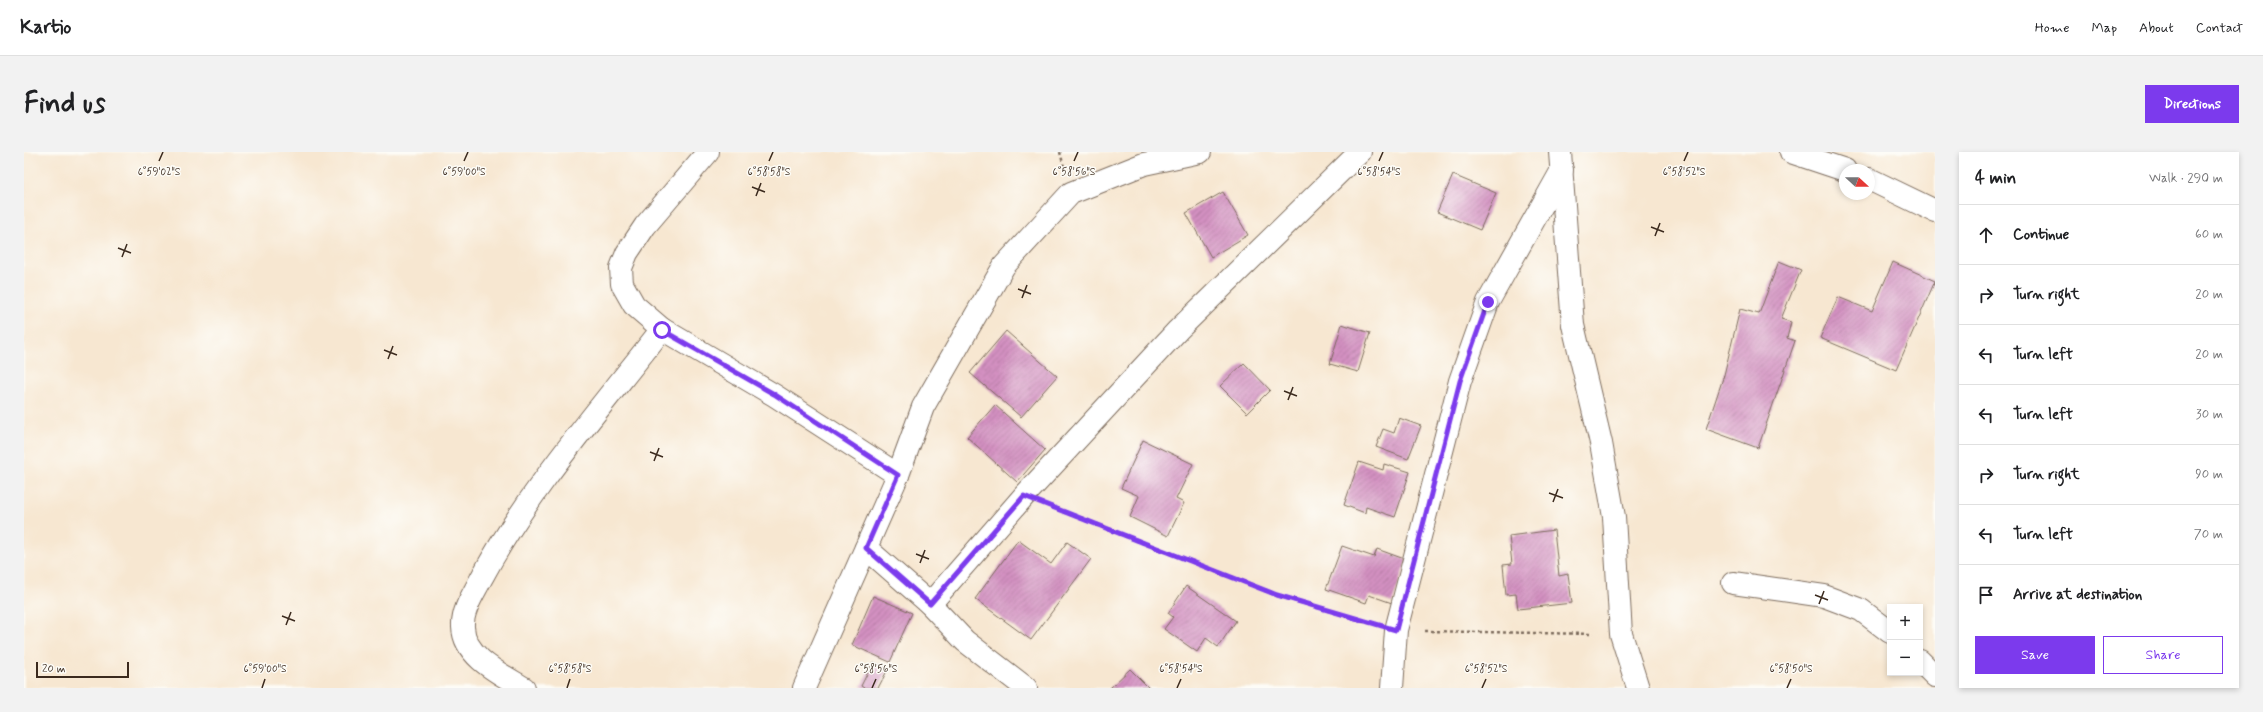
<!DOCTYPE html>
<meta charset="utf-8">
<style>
body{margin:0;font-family:Mynerve,sans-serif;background:#f2f2f2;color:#202124}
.controls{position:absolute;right:12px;bottom:12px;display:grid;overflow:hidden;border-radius:0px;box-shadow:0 2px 6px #0003}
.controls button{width:36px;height:36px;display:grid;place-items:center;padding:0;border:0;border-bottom:1px solid #e0e0e0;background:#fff;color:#202124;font:20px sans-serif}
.compass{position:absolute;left:1815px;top:12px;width:36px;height:36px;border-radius:50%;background:#fff;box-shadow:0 2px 6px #0003;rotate:111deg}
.scale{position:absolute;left:12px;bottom:10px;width:93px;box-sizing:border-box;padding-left:4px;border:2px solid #3b2a1e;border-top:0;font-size:11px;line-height:14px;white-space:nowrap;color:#3b2a1e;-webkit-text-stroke:3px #fdfcf7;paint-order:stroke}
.stop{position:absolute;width:12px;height:12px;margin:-9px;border:3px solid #7c3aed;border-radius:50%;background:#fff}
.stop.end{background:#7c3aed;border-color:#fff;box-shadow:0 1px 4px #0008}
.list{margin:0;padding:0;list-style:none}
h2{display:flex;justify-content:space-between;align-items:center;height:52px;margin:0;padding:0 16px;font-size:17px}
h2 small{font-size:13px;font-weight:400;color:#757577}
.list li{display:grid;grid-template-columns:26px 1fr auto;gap:12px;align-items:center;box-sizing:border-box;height:60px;padding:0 16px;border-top:1px solid #e0e0e0}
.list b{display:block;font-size:15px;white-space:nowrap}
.list em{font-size:13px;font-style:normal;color:#757577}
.actions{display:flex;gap:8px;padding:12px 16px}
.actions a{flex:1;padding:9px 0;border:1px solid #7c3aed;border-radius:0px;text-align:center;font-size:14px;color:#7c3aed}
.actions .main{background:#7c3aed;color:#fff}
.icon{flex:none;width:22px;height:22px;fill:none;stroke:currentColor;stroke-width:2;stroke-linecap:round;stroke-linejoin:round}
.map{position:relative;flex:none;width:1911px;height:536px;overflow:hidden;border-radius:0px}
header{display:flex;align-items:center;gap:24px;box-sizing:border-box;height:56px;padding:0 20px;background:#fff;border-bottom:1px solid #e0e0e0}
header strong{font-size:19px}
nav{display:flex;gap:22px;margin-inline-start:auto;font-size:14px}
.intro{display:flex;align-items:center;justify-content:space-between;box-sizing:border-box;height:96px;padding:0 24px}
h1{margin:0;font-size:28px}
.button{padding:10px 18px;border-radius:0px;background:#7c3aed;color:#fff;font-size:14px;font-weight:700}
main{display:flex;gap:24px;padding:0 24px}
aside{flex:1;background:#fff;border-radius:0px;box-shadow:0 2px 6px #0003}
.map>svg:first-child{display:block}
.building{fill:url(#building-hatch)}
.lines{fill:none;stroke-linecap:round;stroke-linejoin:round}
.street-casing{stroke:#7d6c5d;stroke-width:24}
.path{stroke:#7d6c5d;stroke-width:2.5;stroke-dasharray:3 3;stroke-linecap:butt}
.street{stroke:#fff;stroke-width:22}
.route{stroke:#7c3aed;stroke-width:5}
.ticks{fill:none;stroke:#3b2a1e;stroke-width:1.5}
.ticks-label{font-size:10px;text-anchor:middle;fill:#3b2a1e;stroke:#fdfcf7;stroke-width:3;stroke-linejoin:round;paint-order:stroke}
</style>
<header>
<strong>Kartio</strong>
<nav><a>Home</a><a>Map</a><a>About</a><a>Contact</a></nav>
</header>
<div class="intro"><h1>Find us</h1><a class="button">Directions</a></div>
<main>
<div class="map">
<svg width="1911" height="536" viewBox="0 0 1911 536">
<defs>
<pattern id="building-hatch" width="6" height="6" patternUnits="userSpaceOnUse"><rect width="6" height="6" fill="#d390c1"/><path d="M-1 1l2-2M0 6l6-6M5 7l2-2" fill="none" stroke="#ac769c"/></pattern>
</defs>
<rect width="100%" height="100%" fill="#fdfcf7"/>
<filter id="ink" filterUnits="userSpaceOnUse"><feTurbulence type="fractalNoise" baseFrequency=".025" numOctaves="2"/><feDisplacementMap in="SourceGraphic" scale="8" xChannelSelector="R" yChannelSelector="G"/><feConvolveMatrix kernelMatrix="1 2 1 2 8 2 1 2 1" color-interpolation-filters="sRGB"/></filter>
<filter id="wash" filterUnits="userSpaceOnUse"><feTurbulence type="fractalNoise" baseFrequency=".012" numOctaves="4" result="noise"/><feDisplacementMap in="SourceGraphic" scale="16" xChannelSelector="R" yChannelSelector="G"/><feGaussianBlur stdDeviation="0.9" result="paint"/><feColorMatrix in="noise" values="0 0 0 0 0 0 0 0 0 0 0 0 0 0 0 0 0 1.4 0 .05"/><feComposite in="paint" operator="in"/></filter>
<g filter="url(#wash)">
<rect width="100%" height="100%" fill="#f7e7d1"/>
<g id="blocks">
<!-- building -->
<g class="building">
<polygon points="1429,23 1472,41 1456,78 1413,60"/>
<polygon points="1199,40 1224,83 1187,105 1162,61"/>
<polygon points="1755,109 1777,118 1757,167 1767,170 1763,186 1771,189 1734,296 1682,277 1700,223 1716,157 1735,162"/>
<polygon points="1869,110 1911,129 1872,218 1796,186 1814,145 1848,159"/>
<polygon points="1318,172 1346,181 1334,220 1306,212"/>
<polygon points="982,179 1033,224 997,265 946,221"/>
<polygon points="1220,211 1246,238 1223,261 1196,234"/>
<polygon points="971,253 1021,298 993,330 943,285"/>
<polygon points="1375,266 1397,274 1384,307 1352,295 1359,277 1370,281"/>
<polygon points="1119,288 1169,312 1152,347 1160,351 1144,384 1106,365 1115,344 1097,336"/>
<polygon points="1335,310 1359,318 1360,312 1386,320 1371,365 1342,355 1341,361 1320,353"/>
<polygon points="1530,378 1535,424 1544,422 1548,451 1494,457 1492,442 1482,443 1479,413 1488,412 1485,384"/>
<polygon points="994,388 1027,412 1043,390 1067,407 1007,488 951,447"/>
<polygon points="1318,394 1350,405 1353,397 1383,408 1368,451 1345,443 1342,451 1302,437"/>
<polygon points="1162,434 1212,469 1194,495 1182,486 1173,500 1140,477 1149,465 1144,461"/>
<polygon points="849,444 888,461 866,510 828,493"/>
<polygon points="849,510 864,517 854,536 840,536 837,534"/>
<polygon points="1106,517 1125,536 1086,536"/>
</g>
</g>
</g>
<g filter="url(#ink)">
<use href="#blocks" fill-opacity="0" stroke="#7d6c5d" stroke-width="1"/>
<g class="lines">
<defs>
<g id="street">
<polyline points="684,0 621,74 603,101 597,116 598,132 610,153 638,177 750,243 874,323"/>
<polyline points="1536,0 1549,173 1577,291 1590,365 1597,482 1614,536"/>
<polyline points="1767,0 1821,18"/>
<polyline points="1845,27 1911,59"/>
<polyline points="842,396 906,452 941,489 1002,536"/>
<polyline points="1709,431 1800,444 1837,458 1866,480"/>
<polyline points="906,452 1000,344 1154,178 1336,0"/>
<polyline points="1896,509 1911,524"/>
<path d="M 500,536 C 477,522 440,505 439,475 C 438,458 450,441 457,427 C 505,337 575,258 638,177"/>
<polyline points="780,536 874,323 899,255 980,114 1047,41 1120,12 1176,0"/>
<polyline points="1368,536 1372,478 1436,229 1464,150 1538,18"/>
</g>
</defs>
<!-- street casing -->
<use href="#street" class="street-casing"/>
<!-- path -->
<g class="path">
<polyline points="1036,0 1040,15"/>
<polyline points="1028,355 1253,443 1347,471"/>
<polyline points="1401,479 1569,482"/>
</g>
<!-- street -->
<use href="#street" class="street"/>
</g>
</g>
<g class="lines" filter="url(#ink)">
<!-- route -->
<polyline class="route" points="638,178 750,242 874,323 842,396 906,452 1000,344 1253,443 1372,478 1436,229 1464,150"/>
</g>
<!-- ticks -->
<path class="ticks" d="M 135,9 L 139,0M 440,9 L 444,0M 745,9 L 749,0M 1050,9 L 1054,0M 1355,9 L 1359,0M 1660,9 L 1664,0M 728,35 L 741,40M 732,44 L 737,31M 1627,75 L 1640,80M 1631,84 L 1636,71M 94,96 L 107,101M 98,105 L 103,92M 994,137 L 1007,142M 998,146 L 1003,133M 360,198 L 373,203M 364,207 L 369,194M 1260,239 L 1273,244M 1264,248 L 1269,235M 626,300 L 639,305M 630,309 L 635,296M 1525,341 L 1539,346M 1529,350 L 1534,337M 892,402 L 905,407M 896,411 L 901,398M 1791,443 L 1804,448M 1795,452 L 1800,439M 258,464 L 271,469M 262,473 L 267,460M 238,536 L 241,527M 543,536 L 546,527M 848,536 L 852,527M 1153,536 L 1157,527M 1458,536 L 1462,527M 1763,536 L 1767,527"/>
<g class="ticks-label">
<text x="135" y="23">6°59'02"S</text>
<text x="440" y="23">6°59'00"S</text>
<text x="745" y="23">6°58'58"S</text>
<text x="1050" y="23">6°58'56"S</text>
<text x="1355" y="23">6°58'54"S</text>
<text x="1660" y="23">6°58'52"S</text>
<text x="241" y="520">6°59'00"S</text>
<text x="546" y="520">6°58'58"S</text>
<text x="852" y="520">6°58'56"S</text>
<text x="1157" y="520">6°58'54"S</text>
<text x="1462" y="520">6°58'52"S</text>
<text x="1767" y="520">6°58'50"S</text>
</g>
</svg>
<div class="controls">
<button>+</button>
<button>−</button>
</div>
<svg class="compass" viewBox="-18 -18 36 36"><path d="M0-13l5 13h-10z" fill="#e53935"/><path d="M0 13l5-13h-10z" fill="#757577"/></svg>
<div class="scale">20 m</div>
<div class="stop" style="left:638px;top:178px"></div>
<div class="stop end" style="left:1464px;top:150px"></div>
</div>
<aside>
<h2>4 min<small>Walk · 290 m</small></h2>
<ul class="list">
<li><svg class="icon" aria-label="ahead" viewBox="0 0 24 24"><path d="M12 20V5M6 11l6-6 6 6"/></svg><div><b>Continue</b></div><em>60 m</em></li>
<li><svg class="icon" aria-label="right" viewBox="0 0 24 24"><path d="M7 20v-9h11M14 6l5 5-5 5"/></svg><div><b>Turn right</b></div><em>20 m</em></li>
<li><svg class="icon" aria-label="left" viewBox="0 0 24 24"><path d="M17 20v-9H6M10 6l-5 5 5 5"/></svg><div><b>Turn left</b></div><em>20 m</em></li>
<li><svg class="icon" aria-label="left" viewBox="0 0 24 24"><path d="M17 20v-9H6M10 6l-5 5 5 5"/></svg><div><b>Turn left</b></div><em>30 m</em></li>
<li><svg class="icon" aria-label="right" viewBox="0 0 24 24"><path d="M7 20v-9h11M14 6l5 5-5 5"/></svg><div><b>Turn right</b></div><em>90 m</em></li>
<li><svg class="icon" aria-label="left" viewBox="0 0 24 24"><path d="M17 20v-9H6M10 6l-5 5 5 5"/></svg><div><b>Turn left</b></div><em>70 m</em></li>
<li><svg class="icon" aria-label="arrive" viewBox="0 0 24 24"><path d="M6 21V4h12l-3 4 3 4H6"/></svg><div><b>Arrive at destination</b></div></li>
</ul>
<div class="actions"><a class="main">Save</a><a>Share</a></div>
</aside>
</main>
